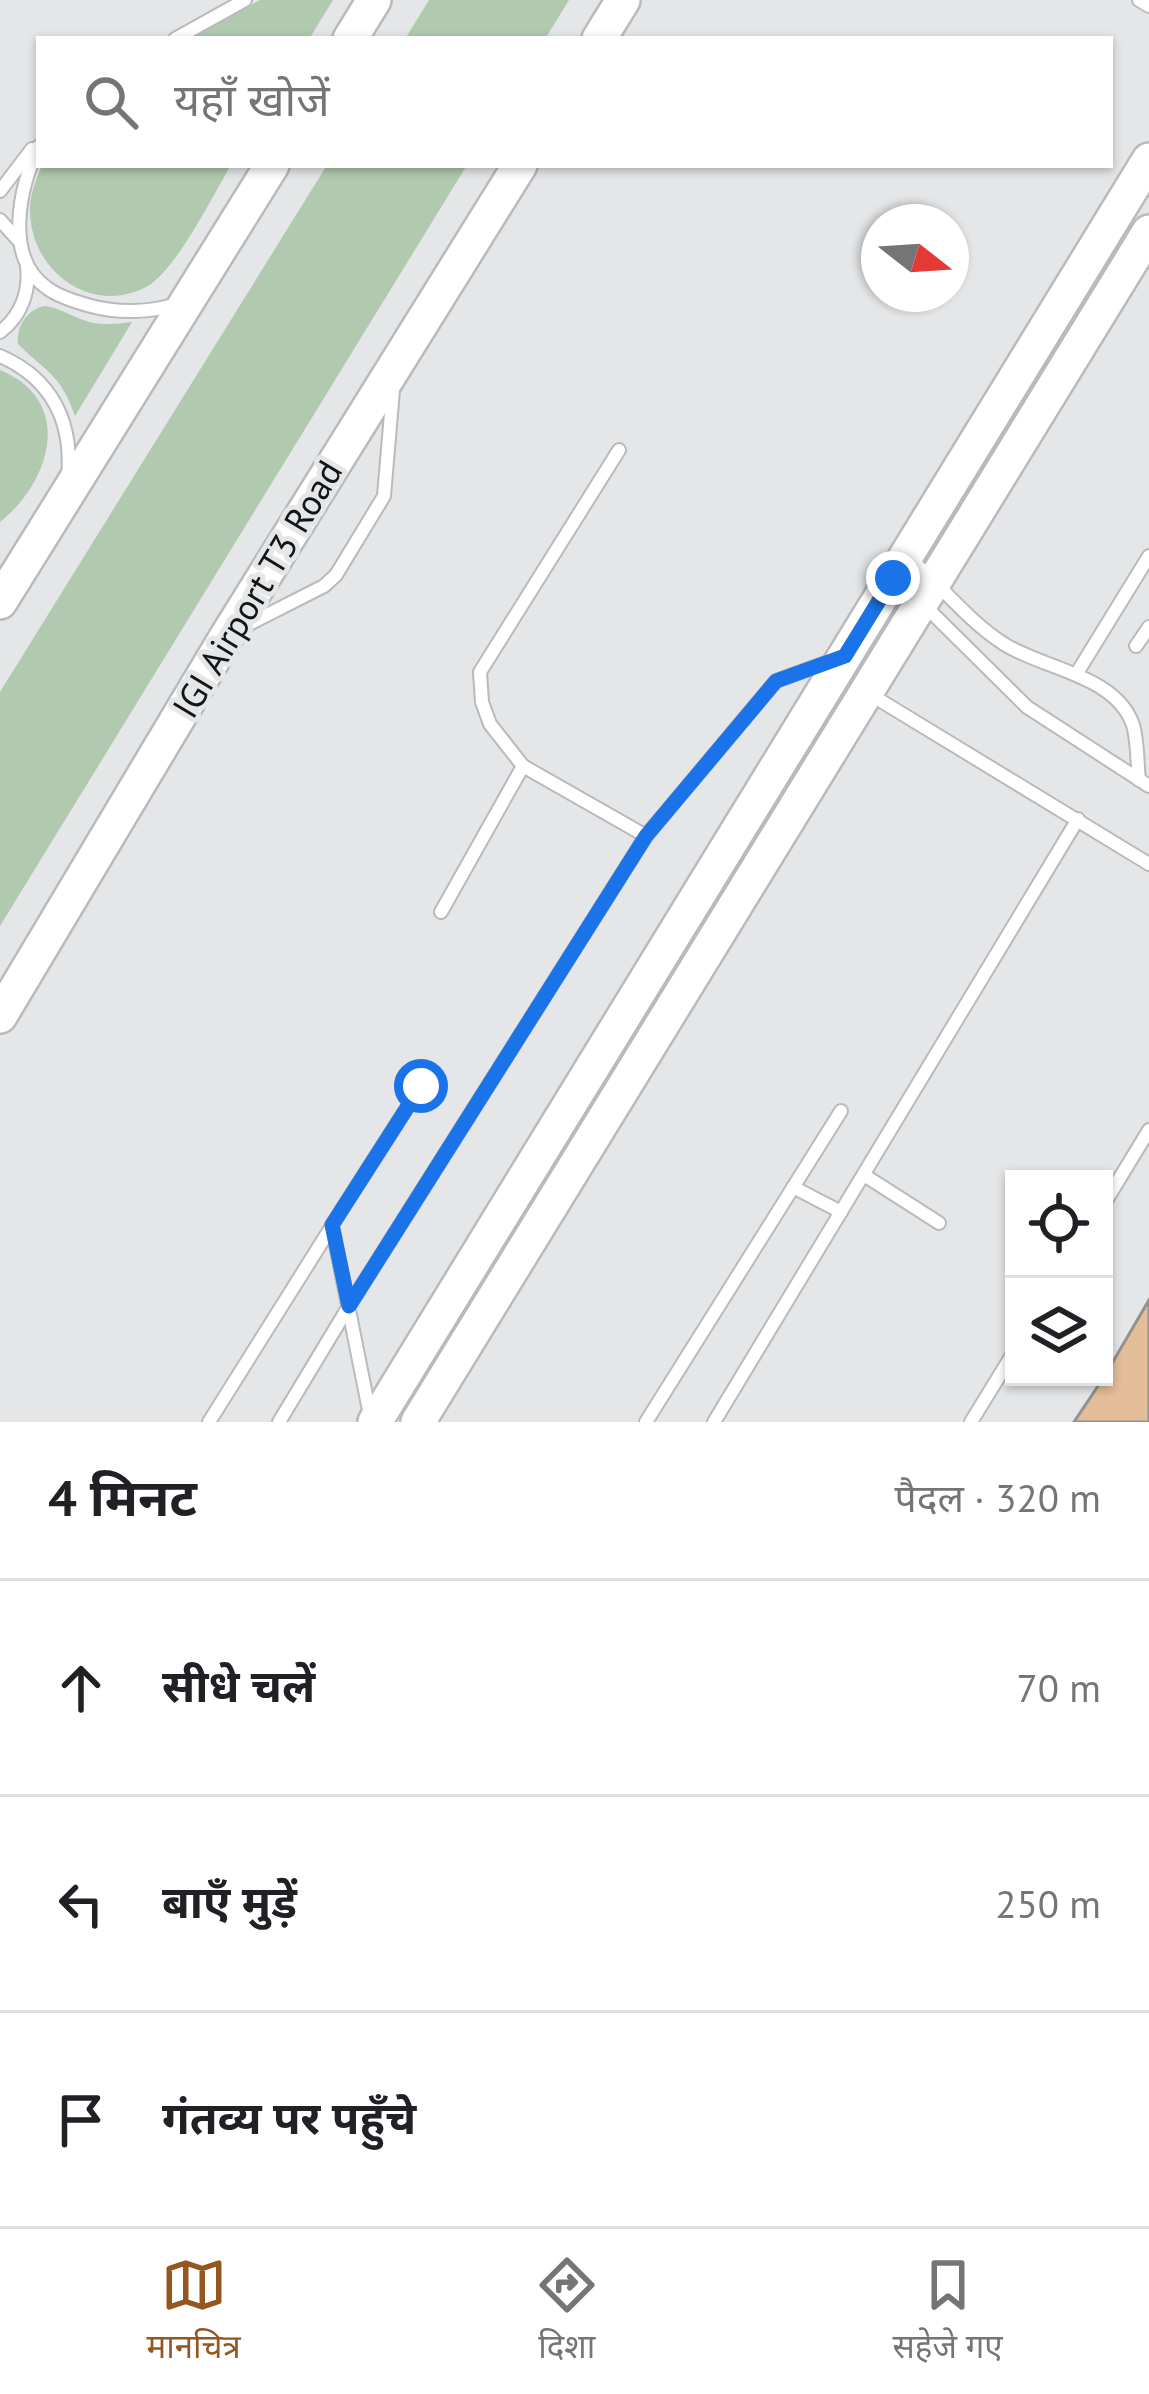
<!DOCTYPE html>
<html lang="hi">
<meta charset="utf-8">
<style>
body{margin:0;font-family:"PT Sans","Noto Sans Devanagari",sans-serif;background:#f6f6f6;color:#202124}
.controls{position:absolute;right:36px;bottom:36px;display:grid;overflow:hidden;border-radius:0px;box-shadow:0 3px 9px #0004}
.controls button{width:108px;height:108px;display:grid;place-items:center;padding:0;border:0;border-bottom:3px solid #e0e0e0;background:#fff;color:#202124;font:60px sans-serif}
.compass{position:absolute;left:861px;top:204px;width:108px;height:108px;border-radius:50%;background:#fff;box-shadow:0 3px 9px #0004;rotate:107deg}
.stop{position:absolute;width:36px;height:36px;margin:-27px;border:9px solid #1a73e8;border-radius:50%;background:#fff}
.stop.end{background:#1a73e8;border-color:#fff;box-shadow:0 3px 12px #0008}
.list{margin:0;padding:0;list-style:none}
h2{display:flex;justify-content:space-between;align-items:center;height:156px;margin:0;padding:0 48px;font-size:51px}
h2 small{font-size:39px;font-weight:400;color:#757577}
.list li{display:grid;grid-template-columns:78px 1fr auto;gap:36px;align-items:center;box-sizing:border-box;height:216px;padding:0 48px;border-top:3px solid #e0e0e0}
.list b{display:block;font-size:45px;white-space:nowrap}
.list em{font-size:39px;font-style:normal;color:#757577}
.icon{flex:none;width:66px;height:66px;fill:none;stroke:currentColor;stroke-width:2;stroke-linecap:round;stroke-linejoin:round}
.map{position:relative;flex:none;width:1149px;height:1422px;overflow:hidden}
.search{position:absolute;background:#fff;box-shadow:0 3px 9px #0004;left:36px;right:36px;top:36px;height:132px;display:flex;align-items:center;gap:30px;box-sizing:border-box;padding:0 42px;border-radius:0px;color:#757577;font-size:45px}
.sheet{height:804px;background:#fff}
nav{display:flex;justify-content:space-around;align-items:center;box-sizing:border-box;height:168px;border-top:3px solid #e0e0e0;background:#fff;font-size:33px;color:#757577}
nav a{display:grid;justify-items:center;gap:6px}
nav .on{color:#965620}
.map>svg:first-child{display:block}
.green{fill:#b0c9af}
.building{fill:#e4bd99;stroke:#949290;stroke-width:3}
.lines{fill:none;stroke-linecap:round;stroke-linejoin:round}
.service-casing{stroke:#b8babc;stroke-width:16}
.secondary-casing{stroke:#b8babc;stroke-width:38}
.service{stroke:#fff;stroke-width:12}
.secondary{stroke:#fff;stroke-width:33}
.route{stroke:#1a73e8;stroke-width:15}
.labels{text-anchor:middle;stroke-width:10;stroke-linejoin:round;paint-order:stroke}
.street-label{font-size:36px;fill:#131415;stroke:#e4e6e8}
</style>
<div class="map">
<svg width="1149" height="1422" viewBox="0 0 1149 1422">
<rect width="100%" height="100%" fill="#e4e6e8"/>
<!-- green -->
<g class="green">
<polygon points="260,0 333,0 309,39 190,39"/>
<polygon points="429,0 569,0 545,39 405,39"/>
<path d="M 42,165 L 231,165 C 213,195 176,271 146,287 C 90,316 30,270 30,210 C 30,194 36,179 42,165 Z"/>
<polygon points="327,165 467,165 0,926 0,692"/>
<path d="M 45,306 C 59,308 70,315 83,320 C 99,326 115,324 132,322 L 75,416 C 60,373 47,373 18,344 C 16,327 27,309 45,306 Z"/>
<path d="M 0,370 C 75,401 51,481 0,522 Z"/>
</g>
<!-- building -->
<polygon class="building" points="1149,1300 1149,1422 1074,1422 1104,1377"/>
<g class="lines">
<defs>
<g id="service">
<polyline points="1139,0 1149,6"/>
<polyline points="175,39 245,0"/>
<path d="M 39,146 C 20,186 3,257 47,288 C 59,297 76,302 91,306 C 116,313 151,313 176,304"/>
<polyline points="0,191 32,149"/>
<polyline points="0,220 19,241"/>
<path d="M 0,332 C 21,316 30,292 27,266"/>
<path d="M 0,356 C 51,378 73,421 68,476"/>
<polyline points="619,450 480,672 482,702 490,724 523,766 646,836"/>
<path d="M 908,557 C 941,585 968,621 1004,644 C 1043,669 1116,675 1133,725 C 1138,742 1137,763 1139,780"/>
<polyline points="894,579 922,603 1027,707 1149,786"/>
<polyline points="245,626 324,586 336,575 384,496 393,390"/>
<polyline points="1136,646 1149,627"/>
<polyline points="1077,673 1149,556"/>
<polyline points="868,693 1149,864"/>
<polyline points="441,912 523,766"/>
<polyline points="864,1175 939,1223"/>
<polyline points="793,1187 841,1212"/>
<polyline points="1104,1204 1149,1130"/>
<polyline points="370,1415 332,1225 421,1086"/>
<polyline points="209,1422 332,1226"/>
<polyline points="279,1422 349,1306 646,836 776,681 831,661"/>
<polyline points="646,1422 841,1111"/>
<polyline points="714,1422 1078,819"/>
<polyline points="971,1422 1014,1352"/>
</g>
<g id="secondary">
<polyline points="350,39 374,0"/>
<polyline points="599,39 623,0"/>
<polyline points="0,602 272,165"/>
<polyline points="0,1016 227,636 520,165"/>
<polyline points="375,1422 1149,160"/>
<polyline points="418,1422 1149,232"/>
</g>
</defs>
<!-- service casing -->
<use href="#service" class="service-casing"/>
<!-- secondary casing -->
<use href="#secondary" class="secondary-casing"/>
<!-- service -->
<use href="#service" class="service"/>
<!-- secondary -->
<use href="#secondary" class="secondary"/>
</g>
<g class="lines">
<!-- route -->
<polyline class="route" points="421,1086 332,1225 349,1306 646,836 776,681 845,656 893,578"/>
</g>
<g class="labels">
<!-- street labels -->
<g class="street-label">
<text transform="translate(257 589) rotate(-59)" y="13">IGI Airport T3 Road</text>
</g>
</g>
</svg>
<div class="controls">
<button><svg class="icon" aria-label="locate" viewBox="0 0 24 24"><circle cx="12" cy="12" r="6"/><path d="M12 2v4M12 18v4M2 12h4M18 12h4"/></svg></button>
<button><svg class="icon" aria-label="layers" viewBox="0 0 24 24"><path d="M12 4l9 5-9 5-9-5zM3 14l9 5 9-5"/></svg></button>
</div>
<svg class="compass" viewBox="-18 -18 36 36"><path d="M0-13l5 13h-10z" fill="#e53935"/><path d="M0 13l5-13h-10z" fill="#757577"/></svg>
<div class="stop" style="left:421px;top:1086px"></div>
<div class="stop end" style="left:893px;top:578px"></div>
<div class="search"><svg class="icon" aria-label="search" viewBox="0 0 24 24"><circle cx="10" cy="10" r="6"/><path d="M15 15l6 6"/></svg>यहाँ खोजें</div>
</div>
<section class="sheet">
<h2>4 मिनट<small>पैदल · 320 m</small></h2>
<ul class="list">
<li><svg class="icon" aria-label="ahead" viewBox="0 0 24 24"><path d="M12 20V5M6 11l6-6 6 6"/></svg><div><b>सीधे चलें</b></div><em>70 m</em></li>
<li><svg class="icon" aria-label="left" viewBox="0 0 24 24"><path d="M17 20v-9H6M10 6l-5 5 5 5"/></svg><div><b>बाएँ मुड़ें</b></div><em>250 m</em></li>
<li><svg class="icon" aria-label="arrive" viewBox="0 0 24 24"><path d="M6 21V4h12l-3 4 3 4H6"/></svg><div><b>गंतव्य पर पहुँचे</b></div></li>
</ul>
</section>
<nav>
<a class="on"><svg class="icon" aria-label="map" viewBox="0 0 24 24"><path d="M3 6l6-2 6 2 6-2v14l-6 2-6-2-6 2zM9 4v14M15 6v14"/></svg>मानचित्र</a>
<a><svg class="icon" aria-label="directions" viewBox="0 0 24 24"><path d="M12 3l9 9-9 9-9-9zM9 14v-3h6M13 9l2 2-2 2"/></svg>दिशा</a>
<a><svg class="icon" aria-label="saved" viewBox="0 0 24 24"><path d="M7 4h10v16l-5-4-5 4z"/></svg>सहेजे गए</a>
</nav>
